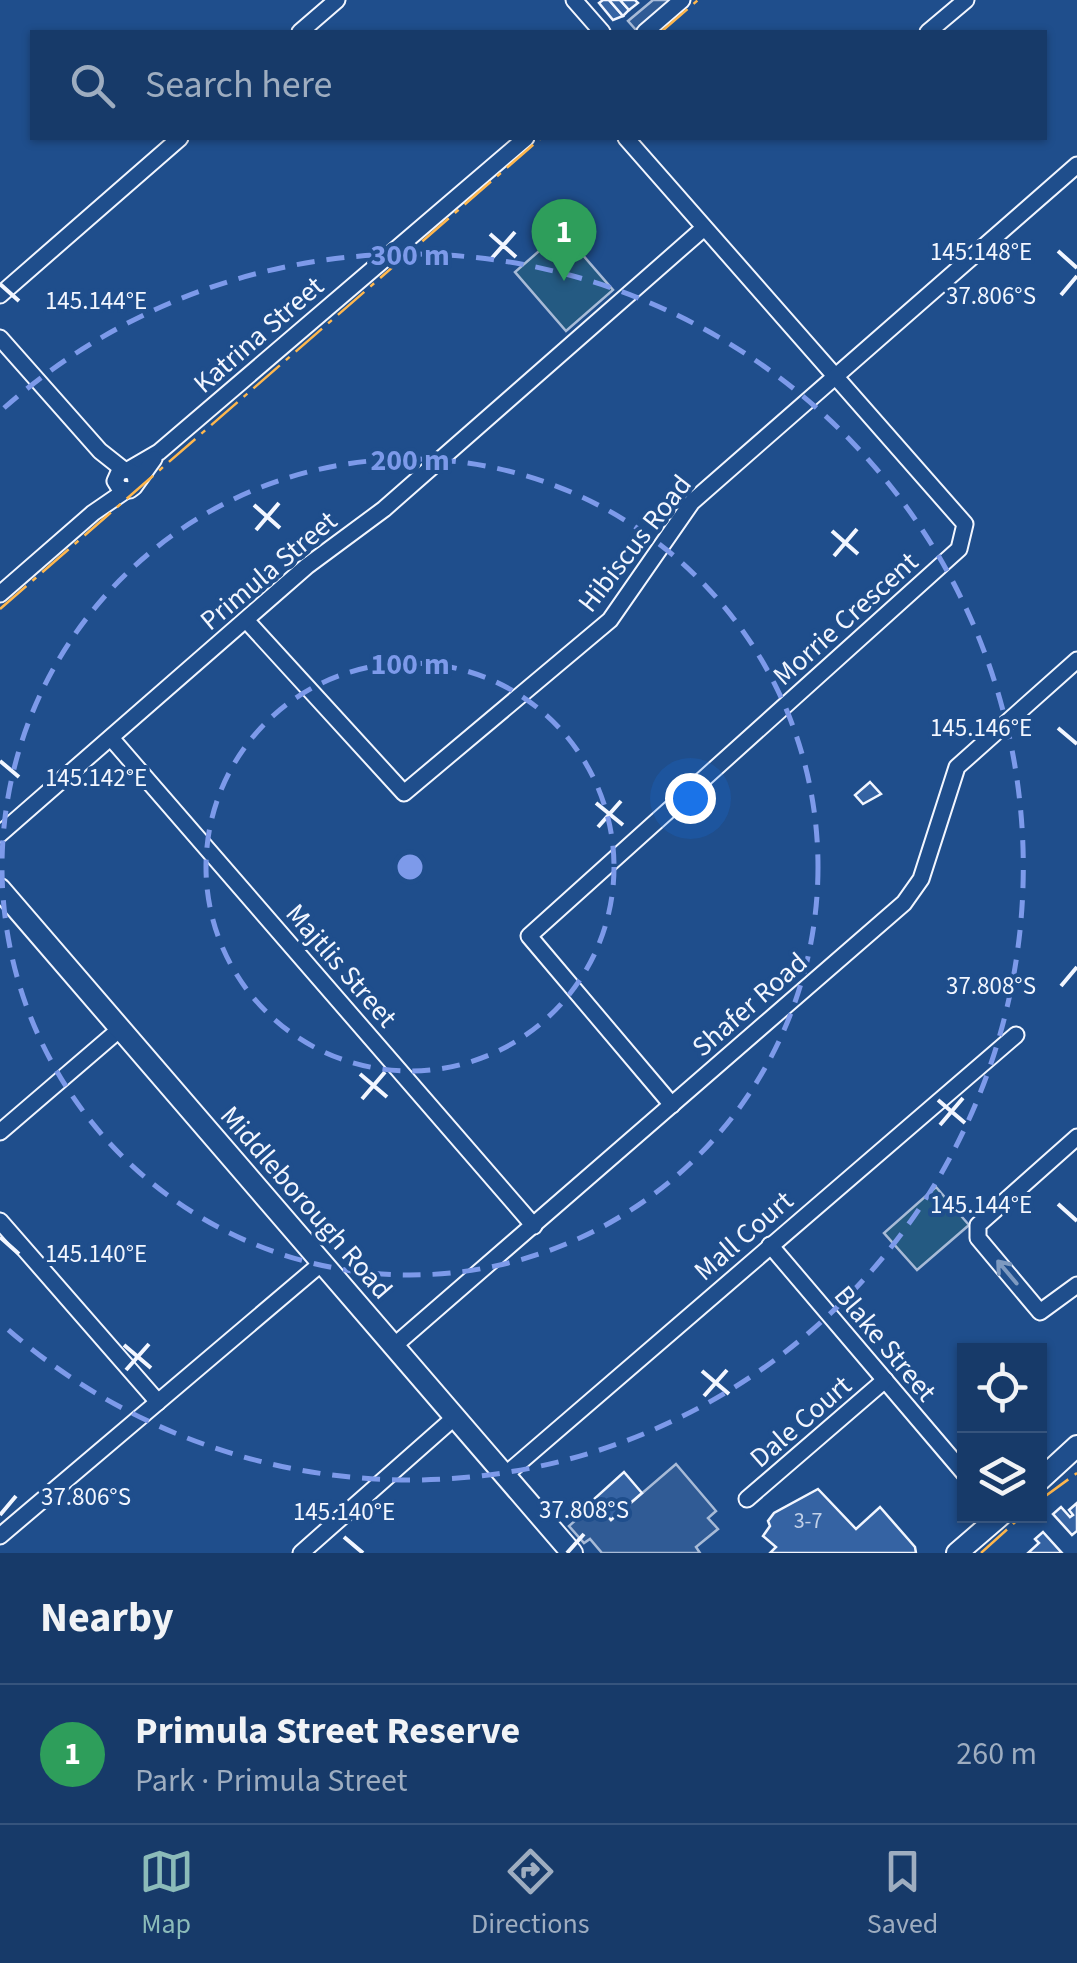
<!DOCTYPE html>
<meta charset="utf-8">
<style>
body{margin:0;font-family:"Source Sans 3",sans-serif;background:#20416f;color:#f1f3f6}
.controls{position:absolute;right:30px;bottom:30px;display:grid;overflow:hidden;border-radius:0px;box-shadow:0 2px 8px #0004}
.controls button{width:90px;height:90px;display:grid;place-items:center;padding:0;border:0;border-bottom:2px solid #36547d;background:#173a69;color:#f1f3f6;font:50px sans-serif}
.you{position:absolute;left:690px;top:798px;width:35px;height:35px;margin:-25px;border:8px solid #fff;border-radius:50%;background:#1a73e8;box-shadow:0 0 0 15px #1a73e833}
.badge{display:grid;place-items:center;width:65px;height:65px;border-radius:50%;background:#8bbbb9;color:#fff;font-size:32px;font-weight:700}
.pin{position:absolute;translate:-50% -82px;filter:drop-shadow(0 2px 5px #0008)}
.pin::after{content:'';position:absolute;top:52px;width:35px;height:30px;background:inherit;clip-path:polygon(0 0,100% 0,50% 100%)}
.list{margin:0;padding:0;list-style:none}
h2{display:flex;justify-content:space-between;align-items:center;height:130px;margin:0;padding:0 40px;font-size:42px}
h2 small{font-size:32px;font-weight:400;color:#9eadc0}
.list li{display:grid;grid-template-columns:65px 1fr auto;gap:30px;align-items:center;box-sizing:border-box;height:140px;padding:0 40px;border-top:2px solid #36547d}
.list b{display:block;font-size:38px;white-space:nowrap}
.list p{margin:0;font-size:32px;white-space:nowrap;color:#9eadc0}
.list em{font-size:32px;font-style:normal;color:#9eadc0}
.icon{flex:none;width:55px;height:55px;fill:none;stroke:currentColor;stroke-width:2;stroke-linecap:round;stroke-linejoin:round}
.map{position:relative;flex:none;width:1077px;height:1553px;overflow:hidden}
.search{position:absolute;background:#173a69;box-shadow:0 2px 8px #0004;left:30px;right:30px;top:30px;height:110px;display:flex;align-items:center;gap:25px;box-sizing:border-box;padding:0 35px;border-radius:0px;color:#9eadc0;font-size:38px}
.sheet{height:270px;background:#173a69}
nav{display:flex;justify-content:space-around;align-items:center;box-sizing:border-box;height:140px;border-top:2px solid #36547d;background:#173a69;font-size:28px;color:#9eadc0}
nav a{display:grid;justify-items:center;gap:5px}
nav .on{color:#8bbbb9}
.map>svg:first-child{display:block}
.green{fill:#245a82;stroke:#a8bbd7;stroke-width:2.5}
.parking{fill:#305b95;stroke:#a8bbd7;stroke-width:2.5}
.building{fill:#3563a3;stroke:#f2f6ff;stroke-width:2.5}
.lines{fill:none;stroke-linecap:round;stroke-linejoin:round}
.minor-casing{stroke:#f2f6ff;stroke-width:19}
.major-casing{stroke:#f2f6ff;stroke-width:24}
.minor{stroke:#1f4e8c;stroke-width:15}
.major{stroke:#1f4e8c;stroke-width:20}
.power{stroke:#ffb74d;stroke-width:2.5;stroke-dasharray:35 8 5 8;stroke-linecap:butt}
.oneway{stroke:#7e9ac0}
.ticks{fill:none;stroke:#f2f6ff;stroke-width:4}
.ring{fill:none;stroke:#7d9aea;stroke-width:5;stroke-dasharray:18 12}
.labels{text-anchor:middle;stroke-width:8;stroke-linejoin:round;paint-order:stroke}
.number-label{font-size:22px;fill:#c3d1e8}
.street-label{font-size:28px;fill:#f2f6ff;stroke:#1f4e8c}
.ticks-label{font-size:25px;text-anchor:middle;fill:#f2f6ff;stroke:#1f4e8c;stroke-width:8;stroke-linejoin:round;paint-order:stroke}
.centre{fill:#7d9aea;stroke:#1f4e8c;stroke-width:5}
.ring-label{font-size:30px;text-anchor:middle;font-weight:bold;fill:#7d9aea;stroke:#1f4e8c;stroke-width:8;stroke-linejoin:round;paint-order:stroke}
</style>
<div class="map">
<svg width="1077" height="1553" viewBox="0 0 1077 1553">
<rect width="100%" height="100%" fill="#1f4e8c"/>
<!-- green -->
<g class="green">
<polygon points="562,231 613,290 566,331 515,272"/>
<polygon points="936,1187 969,1225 917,1270 884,1233"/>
</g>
<!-- parking -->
<g class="parking">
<polygon points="653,0 671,0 636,30 628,21"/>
<polygon points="676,1464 716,1511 708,1518 718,1529 696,1547 700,1553 602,1553 590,1539 584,1543 569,1526 595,1503 611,1520"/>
</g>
<!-- building -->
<g class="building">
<polygon points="603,0 609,0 623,16 613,20 599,3"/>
<polygon points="609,0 620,0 629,10 623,16"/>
<polygon points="620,0 635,0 638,3 629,10"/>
<polygon points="870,782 881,794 863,804 855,795"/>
<polygon points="624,1472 642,1493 611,1520 593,1500"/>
<polygon points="818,1489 856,1529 880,1507 915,1547 916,1553 770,1553 776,1547 763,1536 770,1526 768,1521 774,1513"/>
<polygon points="1077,1503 1077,1531 1072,1535 1053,1514 1061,1507 1070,1517 1073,1515 1069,1510"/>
<polygon points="1043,1532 1062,1553 1028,1553 1039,1543 1035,1539"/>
</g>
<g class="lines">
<defs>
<g id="minor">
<polyline points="574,0 602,32"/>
<polyline points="300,32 337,0"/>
<polyline points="645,32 682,0"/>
<polyline points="928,32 966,0"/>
<polyline points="626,138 965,524 959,549 529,936 672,1105"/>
<polyline points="0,295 180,138"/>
<polyline points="0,338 100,451 124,470"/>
<polyline points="128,470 159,452 526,138"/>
<polyline points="136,482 135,474 128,470 119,472 115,481 120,489 130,490 134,487 154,459"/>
<polyline points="0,594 93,513 125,491"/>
<polyline points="246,620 404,793 610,620 692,502 1077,165"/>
<polyline points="111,738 534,1226"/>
<polyline points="0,834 307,566 384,509 704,228"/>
<polyline points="0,1132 120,1029"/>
<polyline points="1077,1137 978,1225 978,1238 1040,1312 1077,1285"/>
<polyline points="0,1221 158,1402"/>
<polyline points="770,1245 964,1473"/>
<polyline points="395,1345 904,903 921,879 957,767 1077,660"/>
<polyline points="505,1475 1016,1035"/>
<polyline points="747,1499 885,1380"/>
<polyline points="0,1536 323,1262"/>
<polyline points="301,1553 455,1417"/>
</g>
<g id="major">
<polyline points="0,889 572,1553"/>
<polyline points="1040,1480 1077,1446"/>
<polyline points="957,1553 1000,1516"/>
</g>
</defs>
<!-- minor casing -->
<use href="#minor" class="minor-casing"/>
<!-- major casing -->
<use href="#major" class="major-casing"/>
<!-- minor -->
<use href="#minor" class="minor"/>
<!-- major -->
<use href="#major" class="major"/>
<!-- power -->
<g class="power">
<polyline points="661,32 698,0"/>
<polyline points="0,609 541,138"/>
<polyline points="1040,1500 1077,1473"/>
<polyline points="981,1553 1022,1516"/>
</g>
</g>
<!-- one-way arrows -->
<defs><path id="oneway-shaft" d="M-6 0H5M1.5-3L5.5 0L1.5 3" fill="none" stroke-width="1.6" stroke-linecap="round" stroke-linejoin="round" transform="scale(2.5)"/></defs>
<use class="oneway" href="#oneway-shaft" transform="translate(1007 1272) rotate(-130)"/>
<!-- ticks -->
<path class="ticks" d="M 490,234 L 516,257M 1058,251 L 1077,268M 492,258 L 515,232M 0,284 L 19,301M 1061,295 L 1077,276M 254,505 L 280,528M 256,530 L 279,503M 832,531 L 858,554M 834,556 L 857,529M 1058,728 L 1077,744M 0,761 L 19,777M 596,803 L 623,825M 598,827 L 621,801M 1061,986 L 1077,967M 360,1074 L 387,1097M 362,1099 L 385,1072M 938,1100 L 965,1123M 940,1125 L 963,1098M 1058,1204 L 1077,1221M 0,1237 L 19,1254M 124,1345 L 151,1368M 126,1370 L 149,1344M 702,1371 L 729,1394M 704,1396 L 727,1370M 0,1515 L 16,1496M 344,1537 L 363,1553M 567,1553 L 584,1534"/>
<!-- distance rings -->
<g class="ring">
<circle cx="410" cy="867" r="204"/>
<circle cx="410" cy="867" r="408"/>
<path d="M4 408A613 613 0 1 1 4 1326"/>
</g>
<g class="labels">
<!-- number labels -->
<g class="number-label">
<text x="808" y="1528">3-7</text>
</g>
<!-- street labels -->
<g class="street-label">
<text transform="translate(258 334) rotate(-41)" y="10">Katrina Street</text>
<text transform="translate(634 543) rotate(-52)" y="10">Hibiscus Road</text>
<text transform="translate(268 570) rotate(-40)" y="10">Primula Street</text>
<text transform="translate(845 618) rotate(-42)" y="10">Morrie Crescent</text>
<text transform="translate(342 965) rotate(49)" y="10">Majtlis Street</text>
<text transform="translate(749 1004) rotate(-41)" y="10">Shafer Road</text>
<text transform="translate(307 1202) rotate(49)" y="10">Middleborough Road</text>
<text transform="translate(743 1235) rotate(-41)" y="10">Mall Court</text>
<text transform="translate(886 1343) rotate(50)" y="10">Blake Street</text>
<text transform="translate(800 1421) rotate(-41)" y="10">Dale Court</text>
</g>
</g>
<g class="ticks-label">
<text x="981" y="260">145.148°E</text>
<text x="991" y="304">37.806°S</text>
<text x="96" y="309">145.144°E</text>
<text x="981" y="736">145.146°E</text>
<text x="96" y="786">145.142°E</text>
<text x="991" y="994">37.808°S</text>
<text x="981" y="1213">145.144°E</text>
<text x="96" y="1262">145.140°E</text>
<text x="86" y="1505">37.806°S</text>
<text x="584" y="1518">37.808°S</text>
<text x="344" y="1520">145.140°E</text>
</g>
<circle cx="410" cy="867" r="15" class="centre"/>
<g class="ring-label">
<text x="410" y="265">300 m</text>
<text x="410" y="470">200 m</text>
<text x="410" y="674">100 m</text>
</g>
</svg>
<div class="controls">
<button><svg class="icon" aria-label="locate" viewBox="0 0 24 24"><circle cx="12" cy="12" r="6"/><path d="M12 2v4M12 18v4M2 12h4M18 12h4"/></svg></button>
<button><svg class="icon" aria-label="layers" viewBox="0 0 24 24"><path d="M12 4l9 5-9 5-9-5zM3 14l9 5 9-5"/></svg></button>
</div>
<div class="you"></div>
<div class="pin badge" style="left:564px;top:281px;background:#2e9e5b">1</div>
<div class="search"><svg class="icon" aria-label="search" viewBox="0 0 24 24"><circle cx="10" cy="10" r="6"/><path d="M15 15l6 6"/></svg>Search here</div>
</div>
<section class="sheet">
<h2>Nearby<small></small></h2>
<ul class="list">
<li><span class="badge" style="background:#2e9e5b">1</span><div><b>Primula Street Reserve</b><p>Park · Primula Street</p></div><em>260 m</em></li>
</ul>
</section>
<nav>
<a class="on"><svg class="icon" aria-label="map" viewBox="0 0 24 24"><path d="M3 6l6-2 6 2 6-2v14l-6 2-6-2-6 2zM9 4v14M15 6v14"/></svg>Map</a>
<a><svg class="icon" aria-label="directions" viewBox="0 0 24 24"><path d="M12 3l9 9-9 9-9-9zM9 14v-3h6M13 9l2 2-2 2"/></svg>Directions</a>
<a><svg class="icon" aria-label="saved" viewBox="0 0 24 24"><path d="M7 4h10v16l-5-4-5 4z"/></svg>Saved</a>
</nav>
